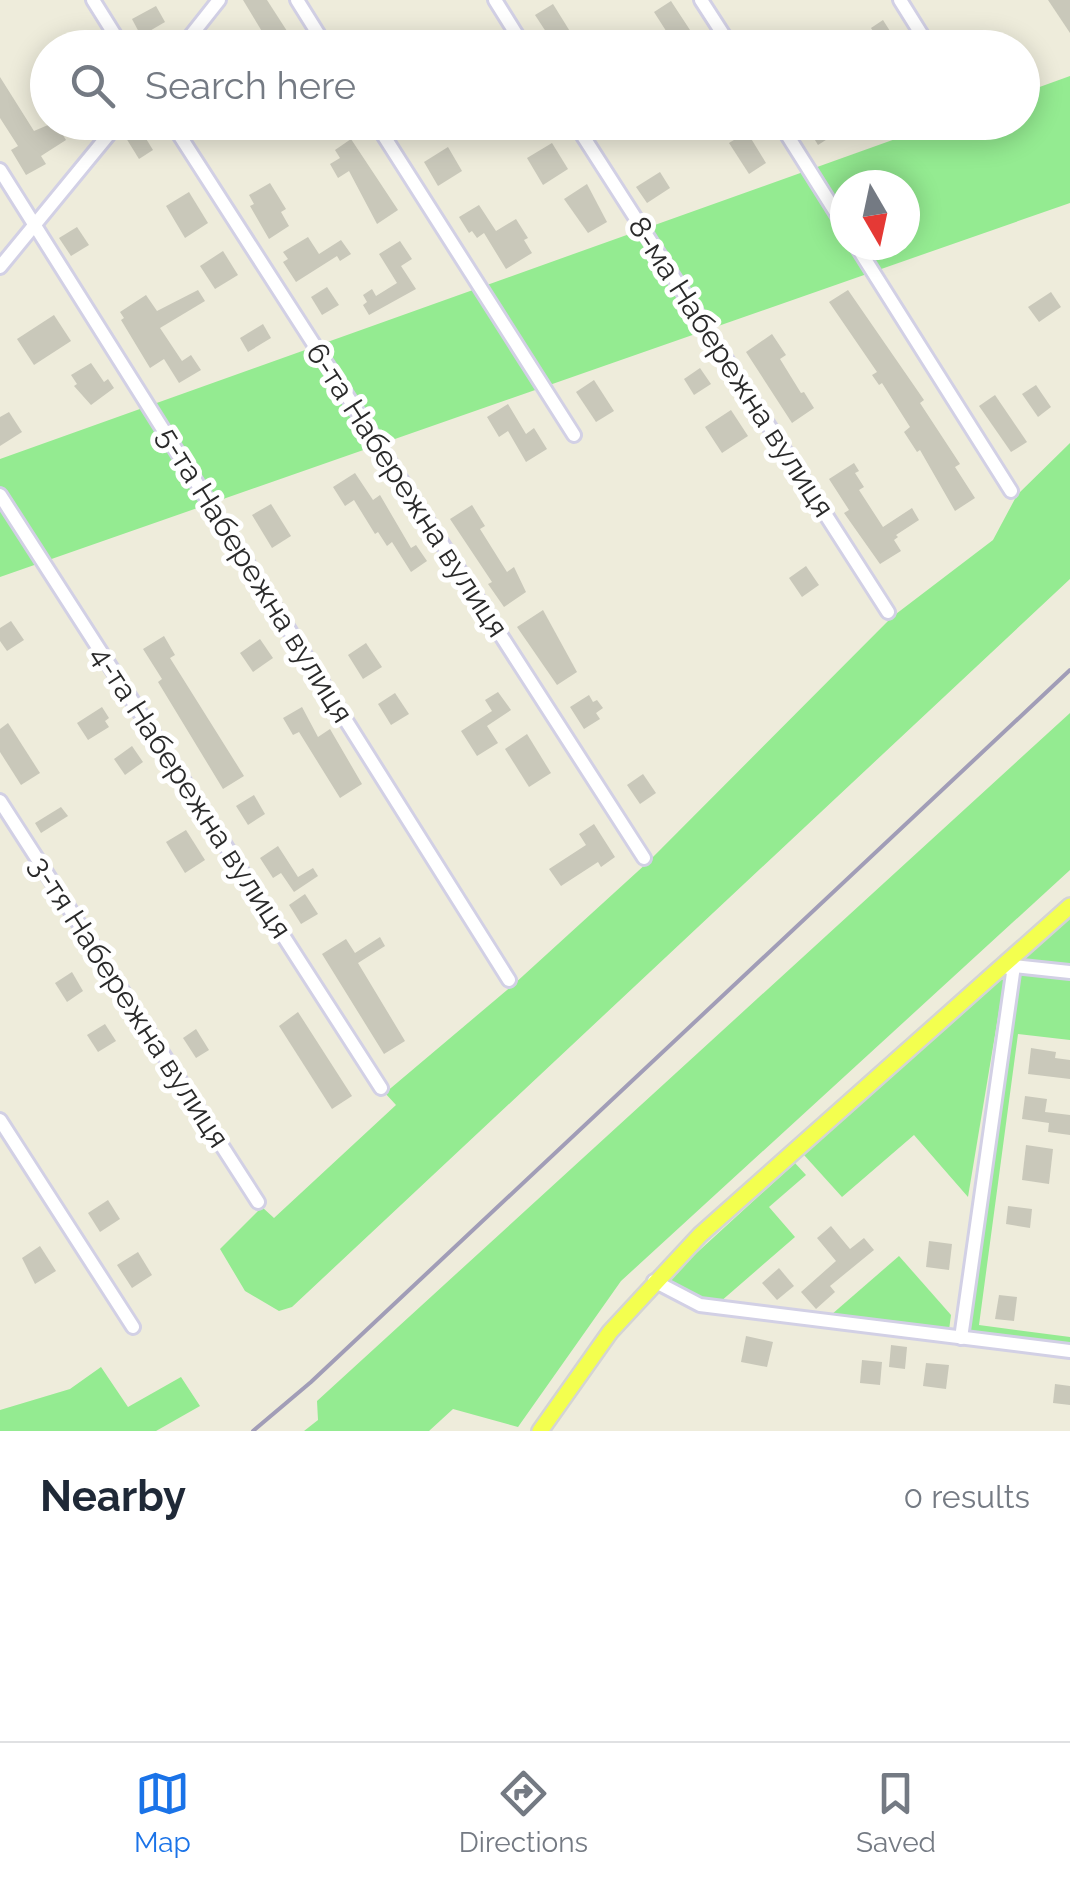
<!DOCTYPE html>
<meta charset="utf-8">
<style>
body{margin:0;font-family:Raleway,sans-serif;background:#f6f6f7;color:#1f2937}
.compass{position:absolute;left:830px;top:170px;width:90px;height:90px;border-radius:50%;background:#fff;box-shadow:0 5px 25px #0003;rotate:171deg}
.list{margin:0;padding:0;list-style:none}
h2{display:flex;justify-content:space-between;align-items:center;height:130px;margin:0;padding:0 40px;font-size:42px}
h2 small{font-size:32px;font-weight:400;color:#747a83}
.icon{flex:none;width:55px;height:55px;fill:none;stroke:currentColor;stroke-width:2;stroke-linecap:round;stroke-linejoin:round}
.map{position:relative;flex:none;width:1070px;height:1431px;overflow:hidden}
.search{position:absolute;background:#fff;box-shadow:0 5px 25px #0003;left:30px;right:30px;top:30px;height:110px;display:flex;align-items:center;gap:25px;box-sizing:border-box;padding:0 35px;border-radius:55px;color:#747a83;font-size:38px}
.sheet{height:310px;background:#fff}
nav{display:flex;justify-content:space-around;align-items:center;box-sizing:border-box;height:140px;border-top:2px solid #e0e1e3;background:#fff;font-size:28px;color:#747a83}
nav a{display:grid;justify-items:center;gap:5px}
nav .on{color:#1a73e8}
.map>svg:first-child{display:block}
.green{fill:#94eb91;fill-rule:evenodd}
.building{fill:#c9c8ba}
.lines{fill:none;stroke-linecap:round;stroke-linejoin:round}
.minor-casing{stroke:#d2d0e5;stroke-width:18}
.major-casing{stroke:#d4d4d4;stroke-width:20}
.minor{stroke:#fff;stroke-width:12}
.major{stroke:#f3ff4f;stroke-width:15}
.rail{stroke:#a19db7;stroke-width:4}
.labels{text-anchor:middle;stroke-width:10;stroke-linejoin:round;paint-order:stroke}
.street-label{font-size:30px;fill:#2a2a2a;stroke:#fff}
</style>
<div class="map">
<svg width="1070" height="1431" viewBox="0 0 1070 1431">
<rect width="100%" height="100%" fill="#eeecdb"/>
<!-- green -->
<g class="green">
<path d="M 1070,76 L 1070,203 L 0,577 L 0,459 L 940,123 L 1022,122 L 1023,93 ZM 845,185 L 905,185 L 905,245 L 845,245 Z"/>
<polygon points="1070,443 1070,579 292,1307 279,1311 245,1291 220,1249 262,1207 274,1218 396,1105 385,1093 513,985 648,862 892,617 993,540 1017,495"/>
<polygon points="1070,713 1070,870 621,1281 518,1427 453,1409 429,1431 304,1431 318,1420 317,1401"/>
<polygon points="1070,914 1070,968 1016,962"/>
<polygon points="1019,970 1070,976 1070,1040 1018,1034 979,1325 1070,1337 1070,1346 967,1333"/>
<polygon points="999,976 1004,981 968,1197 914,1135 842,1197 804,1155"/>
<polygon points="795,1163 806,1175 769,1207 795,1237 720,1302 702,1299 666,1281"/>
<polygon points="899,1256 951,1315 949,1330 831,1315"/>
<polygon points="101,1367 128,1407 181,1377 200,1406 156,1431 0,1431 0,1410 70,1389"/>
</g>
<!-- building -->
<g class="building">
<polygon points="243,0 267,0 298,48 272,48"/>
<polygon points="1048,0 1070,0 1070,33"/>
<polygon points="671,1 690,30 687,32 697,48 677,48 654,12"/>
<polygon points="553,4 571,33 554,44 535,15"/>
<polygon points="156,6 165,22 141,36 132,19"/>
<polygon points="883,20 895,39 882,48 857,48 876,36 871,28"/>
<polygon points="0,77 34,131 55,122 66,140 41,156 46,164 26,175 11,150 18,146 0,118"/>
<polygon points="804,122 838,122 843,129 818,145"/>
<polygon points="140,129 153,150 139,159 126,138"/>
<polygon points="747,132 766,163 749,174 729,143"/>
<polygon points="351,139 398,210 377,224 349,171 338,178 330,164 340,158 335,150"/>
<polygon points="552,143 568,169 543,185 527,158"/>
<polygon points="448,147 462,171 438,186 424,162"/>
<polygon points="660,172 670,188 647,203 636,187"/>
<polygon points="270,183 286,209 281,212 289,226 269,239 250,206 254,204 249,195"/>
<polygon points="587,184 607,222 588,233 564,199"/>
<polygon points="189,192 208,223 185,238 166,206"/>
<polygon points="479,205 496,231 516,219 528,238 524,240 532,253 506,269 484,233 477,238 472,231 469,233 459,217"/>
<polygon points="77,227 89,245 71,256 59,238"/>
<polygon points="308,237 319,254 341,240 351,254 340,261 337,256 296,282 283,262 288,259 283,252"/>
<polygon points="400,241 412,259 401,266 416,289 369,315 363,305 367,302 363,295 372,289 376,296 397,283 379,254"/>
<polygon points="223,251 238,275 215,289 200,266"/>
<polygon points="327,287 339,305 322,315 311,297"/>
<polygon points="198,290 205,301 160,328 182,361 191,355 201,370 179,383 164,359 150,368 121,320 124,318 120,312 146,295 157,311"/>
<polygon points="848,290 924,400 920,403 960,464 955,467 975,498 955,511 920,450 917,452 904,432 910,427 882,383 879,385 872,375 877,372 829,302"/>
<polygon points="1051,292 1061,307 1039,322 1028,307"/>
<polygon points="54,315 71,341 34,365 17,339"/>
<polygon points="263,324 271,338 248,352 240,338"/>
<polygon points="772,334 786,355 780,359 801,393 804,392 814,408 792,423 746,352"/>
<polygon points="91,363 104,382 108,379 114,388 91,405 74,386 77,384 71,375"/>
<polygon points="700,368 711,384 694,395 684,379"/>
<polygon points="594,380 614,411 596,422 576,392"/>
<polygon points="1036,385 1051,407 1038,417 1022,394"/>
<polygon points="995,395 1027,442 1011,452 979,406"/>
<polygon points="508,404 526,434 534,428 547,449 526,462 508,431 499,437 487,417"/>
<polygon points="731,410 748,436 722,453 705,427"/>
<polygon points="9,412 22,432 0,446 0,417"/>
<polygon points="854,463 859,471 855,473 864,487 859,490 883,527 912,508 919,520 896,535 898,537 894,540 901,551 880,564 844,513 849,510 829,479"/>
<polygon points="355,473 373,500 380,495 411,548 416,545 427,561 411,572 392,542 387,546 378,532 375,534 354,500 345,506 333,487"/>
<polygon points="271,504 291,536 272,548 252,515"/>
<polygon points="472,505 485,526 480,529 507,572 514,567 526,592 504,607 488,584 492,582 450,519"/>
<polygon points="806,566 819,585 802,597 789,578"/>
<polygon points="543,610 577,672 557,685 517,627"/>
<polygon points="11,621 24,640 7,651 0,641 0,628"/>
<polygon points="164,636 175,655 170,658 244,776 223,789 158,682 162,679 143,649"/>
<polygon points="260,639 273,658 253,672 240,653"/>
<polygon points="366,643 382,667 363,679 348,655"/>
<polygon points="498,692 511,710 487,726 498,743 477,756 461,731 492,711 485,700"/>
<polygon points="395,693 409,714 391,725 378,704"/>
<polygon points="589,695 593,702 597,700 603,708 596,713 600,719 584,729 570,707"/>
<polygon points="102,707 109,718 105,721 109,727 88,740 77,723"/>
<polygon points="302,707 318,737 330,729 362,784 340,798 299,732 293,735 283,718"/>
<polygon points="8,723 40,773 21,785 0,752 0,729"/>
<polygon points="527,734 551,773 529,787 505,749"/>
<polygon points="132,746 143,762 125,775 114,759"/>
<polygon points="643,774 656,793 640,804 627,785"/>
<polygon points="254,795 265,814 248,825 236,806"/>
<polygon points="61,807 68,816 41,833 35,823"/>
<polygon points="594,824 615,857 601,867 598,862 561,886 549,869 586,845 579,834"/>
<polygon points="186,830 205,860 185,873 166,842"/>
<polygon points="278,846 298,877 313,868 318,876 294,892 281,873 273,878 260,858"/>
<polygon points="305,894 318,914 301,924 289,905"/>
<polygon points="380,937 385,946 358,963 405,1041 384,1054 322,954 346,939 355,953"/>
<polygon points="72,972 83,991 67,1002 55,983"/>
<polygon points="298,1012 352,1096 332,1109 279,1026"/>
<polygon points="105,1024 116,1041 98,1052 87,1035"/>
<polygon points="196,1029 209,1050 196,1058 183,1038"/>
<polygon points="1031,1048 1056,1052 1055,1058 1070,1060 1070,1079 1028,1074"/>
<polygon points="1025,1096 1047,1099 1045,1112 1070,1115 1070,1135 1048,1132 1049,1123 1022,1119"/>
<polygon points="1026,1145 1053,1149 1049,1184 1022,1180"/>
<polygon points="108,1200 120,1219 100,1232 88,1213"/>
<polygon points="1008,1206 1032,1209 1030,1228 1006,1224"/>
<polygon points="831,1226 850,1249 864,1238 874,1250 830,1286 835,1292 816,1309 801,1292 836,1261 817,1238"/>
<polygon points="929,1241 952,1244 949,1270 926,1267"/>
<polygon points="40,1246 56,1271 35,1284 22,1258"/>
<polygon points="138,1252 152,1275 132,1288 117,1265"/>
<polygon points="779,1268 794,1286 777,1300 762,1283"/>
<polygon points="999,1295 1017,1297 1014,1321 995,1319"/>
<polygon points="746,1336 773,1342 767,1367 741,1362"/>
<polygon points="891,1345 907,1347 905,1369 889,1367"/>
<polygon points="862,1360 882,1362 880,1385 860,1383"/>
<polygon points="926,1363 949,1365 946,1389 923,1386"/>
<polygon points="1055,1384 1070,1386 1070,1405 1053,1403"/>
</g>
<g class="lines">
<defs>
<g id="minor">
<polyline points="93,0 123,48"/>
<polyline points="297,0 327,48"/>
<polyline points="495,0 525,48"/>
<polyline points="701,0 732,48"/>
<polyline points="900,0 930,48"/>
<polyline points="181,48 219,0"/>
<polyline points="171,122 644,858"/>
<polyline points="375,122 574,435"/>
<polyline points="574,122 888,612"/>
<polyline points="779,122 845,227"/>
<polyline points="0,170 509,980"/>
<polyline points="856,245 1011,491"/>
<polyline points="0,267 119,122"/>
<polyline points="0,495 381,1088"/>
<polyline points="0,801 258,1202"/>
<polyline points="1008,968 1014,966 1070,972"/>
<polyline points="0,1120 133,1327"/>
<polyline points="654,1281 700,1305 1070,1351"/>
<polyline points="961,1338 1014,966"/>
</g>
<polyline id="major" points="540,1431 610,1332 700,1235 1070,906"/>
</defs>
<!-- minor casing -->
<use href="#minor" class="minor-casing"/>
<!-- major casing -->
<use href="#major" class="major-casing"/>
<!-- minor -->
<use href="#minor" class="minor"/>
<!-- major -->
<use href="#major" class="major"/>
<!-- rail -->
<polyline class="rail" points="253,1431 311,1382 1070,670"/>
</g>
<g class="labels">
<!-- street labels -->
<g class="street-label">
<text transform="translate(731 367) rotate(57)" y="10">8-ма Набережна вулиця</text>
<text transform="translate(407 490) rotate(57)" y="10">6-та Набережна вулиця</text>
<text transform="translate(255 575) rotate(58)" y="10">5-та Набережна вулиця</text>
<text transform="translate(191 792) rotate(57)" y="10">4-та Набережна вулиця</text>
<text transform="translate(129 1002) rotate(57)" y="10">3-тя Набережна вулиця</text>
</g>
</g>
</svg>
<svg class="compass" viewBox="-18 -18 36 36"><path d="M0-13l5 13h-10z" fill="#e53935"/><path d="M0 13l5-13h-10z" fill="#747a83"/></svg>
<div class="search"><svg class="icon" aria-label="search" viewBox="0 0 24 24"><circle cx="10" cy="10" r="6"/><path d="M15 15l6 6"/></svg>Search here</div>
</div>
<section class="sheet">
<h2>Nearby<small>0 results</small></h2>
<ul class="list">
</ul>
</section>
<nav>
<a class="on"><svg class="icon" aria-label="map" viewBox="0 0 24 24"><path d="M3 6l6-2 6 2 6-2v14l-6 2-6-2-6 2zM9 4v14M15 6v14"/></svg>Map</a>
<a><svg class="icon" aria-label="directions" viewBox="0 0 24 24"><path d="M12 3l9 9-9 9-9-9zM9 14v-3h6M13 9l2 2-2 2"/></svg>Directions</a>
<a><svg class="icon" aria-label="saved" viewBox="0 0 24 24"><path d="M7 4h10v16l-5-4-5 4z"/></svg>Saved</a>
</nav>
